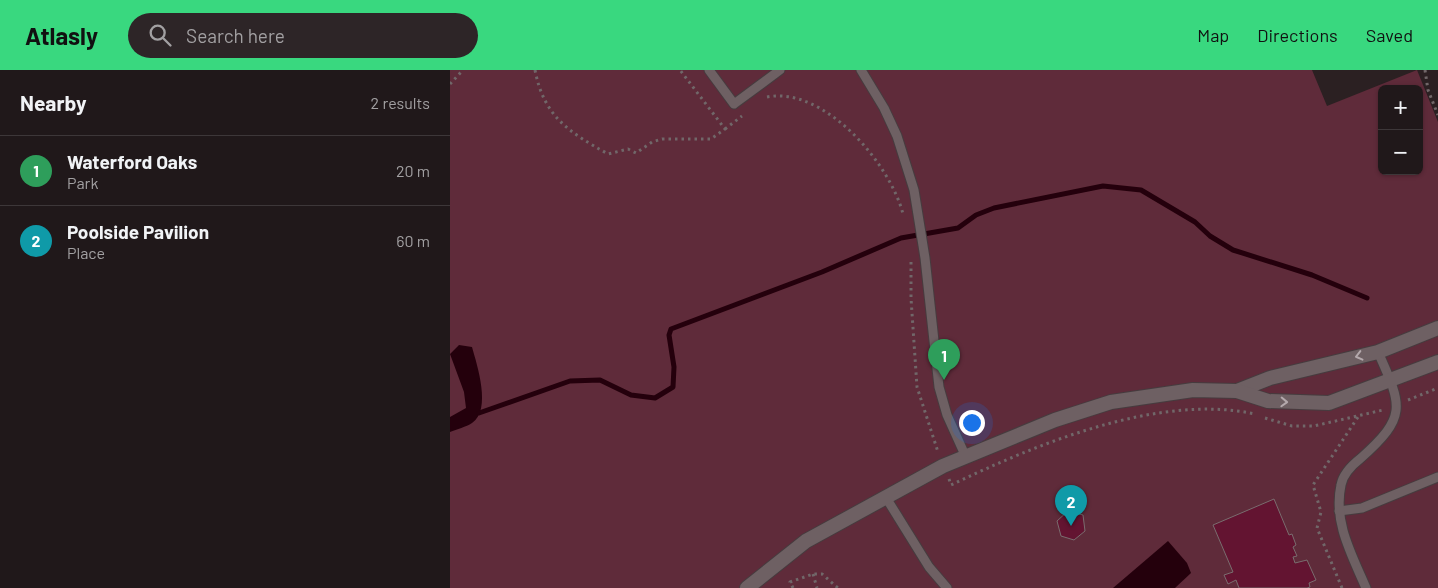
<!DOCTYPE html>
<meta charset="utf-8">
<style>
body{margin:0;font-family:Barlow,sans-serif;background:#2d2527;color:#f1f3f6}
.controls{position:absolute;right:15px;top:15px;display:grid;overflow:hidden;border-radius:8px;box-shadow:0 1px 4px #0004}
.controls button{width:45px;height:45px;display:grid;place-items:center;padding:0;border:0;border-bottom:1px solid #3d3739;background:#20181a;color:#f1f3f6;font:25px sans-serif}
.you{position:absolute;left:521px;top:352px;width:18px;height:18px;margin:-12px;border:4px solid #fff;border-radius:50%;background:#1a73e8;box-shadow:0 0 0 8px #1a73e833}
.badge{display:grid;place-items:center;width:32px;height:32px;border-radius:50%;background:#39d87f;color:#fff;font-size:16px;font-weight:700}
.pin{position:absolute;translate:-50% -41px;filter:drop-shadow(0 1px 2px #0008)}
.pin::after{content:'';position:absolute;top:26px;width:18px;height:15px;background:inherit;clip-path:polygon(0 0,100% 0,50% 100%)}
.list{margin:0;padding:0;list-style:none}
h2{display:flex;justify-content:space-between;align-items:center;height:65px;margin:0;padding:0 20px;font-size:21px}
h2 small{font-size:16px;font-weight:400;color:#a2a0a2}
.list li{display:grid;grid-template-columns:32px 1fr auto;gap:15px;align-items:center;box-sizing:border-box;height:70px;padding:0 20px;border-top:1px solid #3d3739}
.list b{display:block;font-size:19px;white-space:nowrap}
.list p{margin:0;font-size:16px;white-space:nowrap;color:#a2a0a2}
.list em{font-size:16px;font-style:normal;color:#a2a0a2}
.icon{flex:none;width:28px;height:28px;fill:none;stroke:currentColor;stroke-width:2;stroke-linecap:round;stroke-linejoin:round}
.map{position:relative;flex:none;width:988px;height:518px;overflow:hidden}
header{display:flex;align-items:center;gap:30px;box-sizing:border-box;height:70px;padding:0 25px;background:#39d87f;color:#111}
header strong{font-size:24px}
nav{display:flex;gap:28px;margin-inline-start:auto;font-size:18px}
.search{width:350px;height:45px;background:#2d2527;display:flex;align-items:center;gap:12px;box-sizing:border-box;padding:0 18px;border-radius:28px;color:#a2a0a2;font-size:19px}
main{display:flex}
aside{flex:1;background:#20181a}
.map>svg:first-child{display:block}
.green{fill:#5f2b3a;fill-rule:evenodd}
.water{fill:#24000c}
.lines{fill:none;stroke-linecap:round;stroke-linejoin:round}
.stream{stroke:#24000c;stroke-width:5}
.building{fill:#631431;stroke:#7a6d6f}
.service-casing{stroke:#463c3f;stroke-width:11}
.minor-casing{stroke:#463c3f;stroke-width:16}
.path{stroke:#716769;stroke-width:3;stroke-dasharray:2.5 4;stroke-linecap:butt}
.service{stroke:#6e6063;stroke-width:9}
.minor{stroke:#6e6063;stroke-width:14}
.oneway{stroke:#b4a9ac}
</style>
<header>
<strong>Atlasly</strong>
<div class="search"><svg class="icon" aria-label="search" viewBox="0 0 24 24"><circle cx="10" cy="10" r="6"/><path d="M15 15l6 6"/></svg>Search here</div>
<nav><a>Map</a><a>Directions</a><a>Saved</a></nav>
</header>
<main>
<aside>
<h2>Nearby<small>2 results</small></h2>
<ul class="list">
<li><span class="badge" style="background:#2e9e5b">1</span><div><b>Waterford Oaks</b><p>Park</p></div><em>20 m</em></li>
<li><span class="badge" style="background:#0f9aa8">2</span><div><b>Poolside Pavilion</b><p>Place</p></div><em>60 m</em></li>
</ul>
</aside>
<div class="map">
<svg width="988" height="518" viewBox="0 0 988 518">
<rect width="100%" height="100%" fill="#2b2022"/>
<!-- green -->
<path class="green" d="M 0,0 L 862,0 L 877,36 L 967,0 L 988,52 L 988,518 L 0,518 ZM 932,19 L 969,19 L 969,101 L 932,101 Z"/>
<!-- water -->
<g class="water">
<path d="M 9,275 L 22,277 C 27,295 42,340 22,353 C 16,357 7,359 0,362 L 0,347 L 16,338 L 14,322 L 0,284 Z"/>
<polygon points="718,471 737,493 741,503 725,518 663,518"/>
</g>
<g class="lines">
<!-- stream -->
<polyline class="stream" points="29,343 120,311 150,310 181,325 205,328 223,317 224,297 219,265 221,259 372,202 451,168 508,158 526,145 544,138 653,116 691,120 745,152 760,166 783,180 862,205 917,228"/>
</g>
<!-- building -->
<g class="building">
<polygon points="824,429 839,465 842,464 846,475 843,477 847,486 843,487 845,493 857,490 866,510 859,513 860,517 857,518 789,518 786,510 778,514 774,505 783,502 763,455"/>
<polygon points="618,441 633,445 635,461 624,470 611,466 607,451"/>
</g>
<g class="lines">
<defs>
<g id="service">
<polyline points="259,0 284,34 330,0"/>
<polyline points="411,0 434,38 447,66 464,120 475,188 489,317 497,345 515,385"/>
<polyline points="435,426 479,497 497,518"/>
<polyline points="889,441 912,438 988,407"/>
<path d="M 916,518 C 902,485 883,452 891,415 C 893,404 902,395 911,388 C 958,346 952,336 928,282"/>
</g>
<g id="minor">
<polyline points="787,321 820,308 928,282 988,258"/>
<polyline points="297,518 356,471 493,396 605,350 661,332 743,320 787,321 818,331 879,333 988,292"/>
</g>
</defs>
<!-- service casing -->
<use href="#service" class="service-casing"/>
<!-- minor casing -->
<use href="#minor" class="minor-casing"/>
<!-- path -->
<g class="path">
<path d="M 85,0 C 94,47 119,62 158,84 L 178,79 L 186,83 L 202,72 L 212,69 L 261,69 L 275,59 L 230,0"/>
<polyline points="975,0 978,20 988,45"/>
<polyline points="0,14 13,0"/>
<path d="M 317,27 C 374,16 440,93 453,144"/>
<polyline points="275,59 292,46"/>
<polyline points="461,192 461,228 467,317 488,382"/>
<polyline points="958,330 988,318"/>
<polyline points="815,348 842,356 864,356 933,340"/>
<path d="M 499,409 L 501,415 C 587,374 709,323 805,344"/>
<polyline points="363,504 367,518"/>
<polyline points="343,518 340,512 363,504 372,504 388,518"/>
<polyline points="892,518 867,458 871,442 863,415 908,347"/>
</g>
<!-- service -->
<use href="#service" class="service"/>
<!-- minor -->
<use href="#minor" class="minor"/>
</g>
<!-- one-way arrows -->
<defs><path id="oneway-chevron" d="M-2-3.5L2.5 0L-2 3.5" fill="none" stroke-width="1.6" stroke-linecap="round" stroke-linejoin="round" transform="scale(1.25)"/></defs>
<g class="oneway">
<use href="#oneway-chevron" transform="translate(909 286) rotate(166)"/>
<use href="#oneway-chevron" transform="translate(834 332) rotate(2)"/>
</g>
</svg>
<div class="controls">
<button>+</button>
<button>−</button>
</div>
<div class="you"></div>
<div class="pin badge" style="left:494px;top:310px;background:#2e9e5b">1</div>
<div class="pin badge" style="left:621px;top:456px;background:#0f9aa8">2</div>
</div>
</main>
